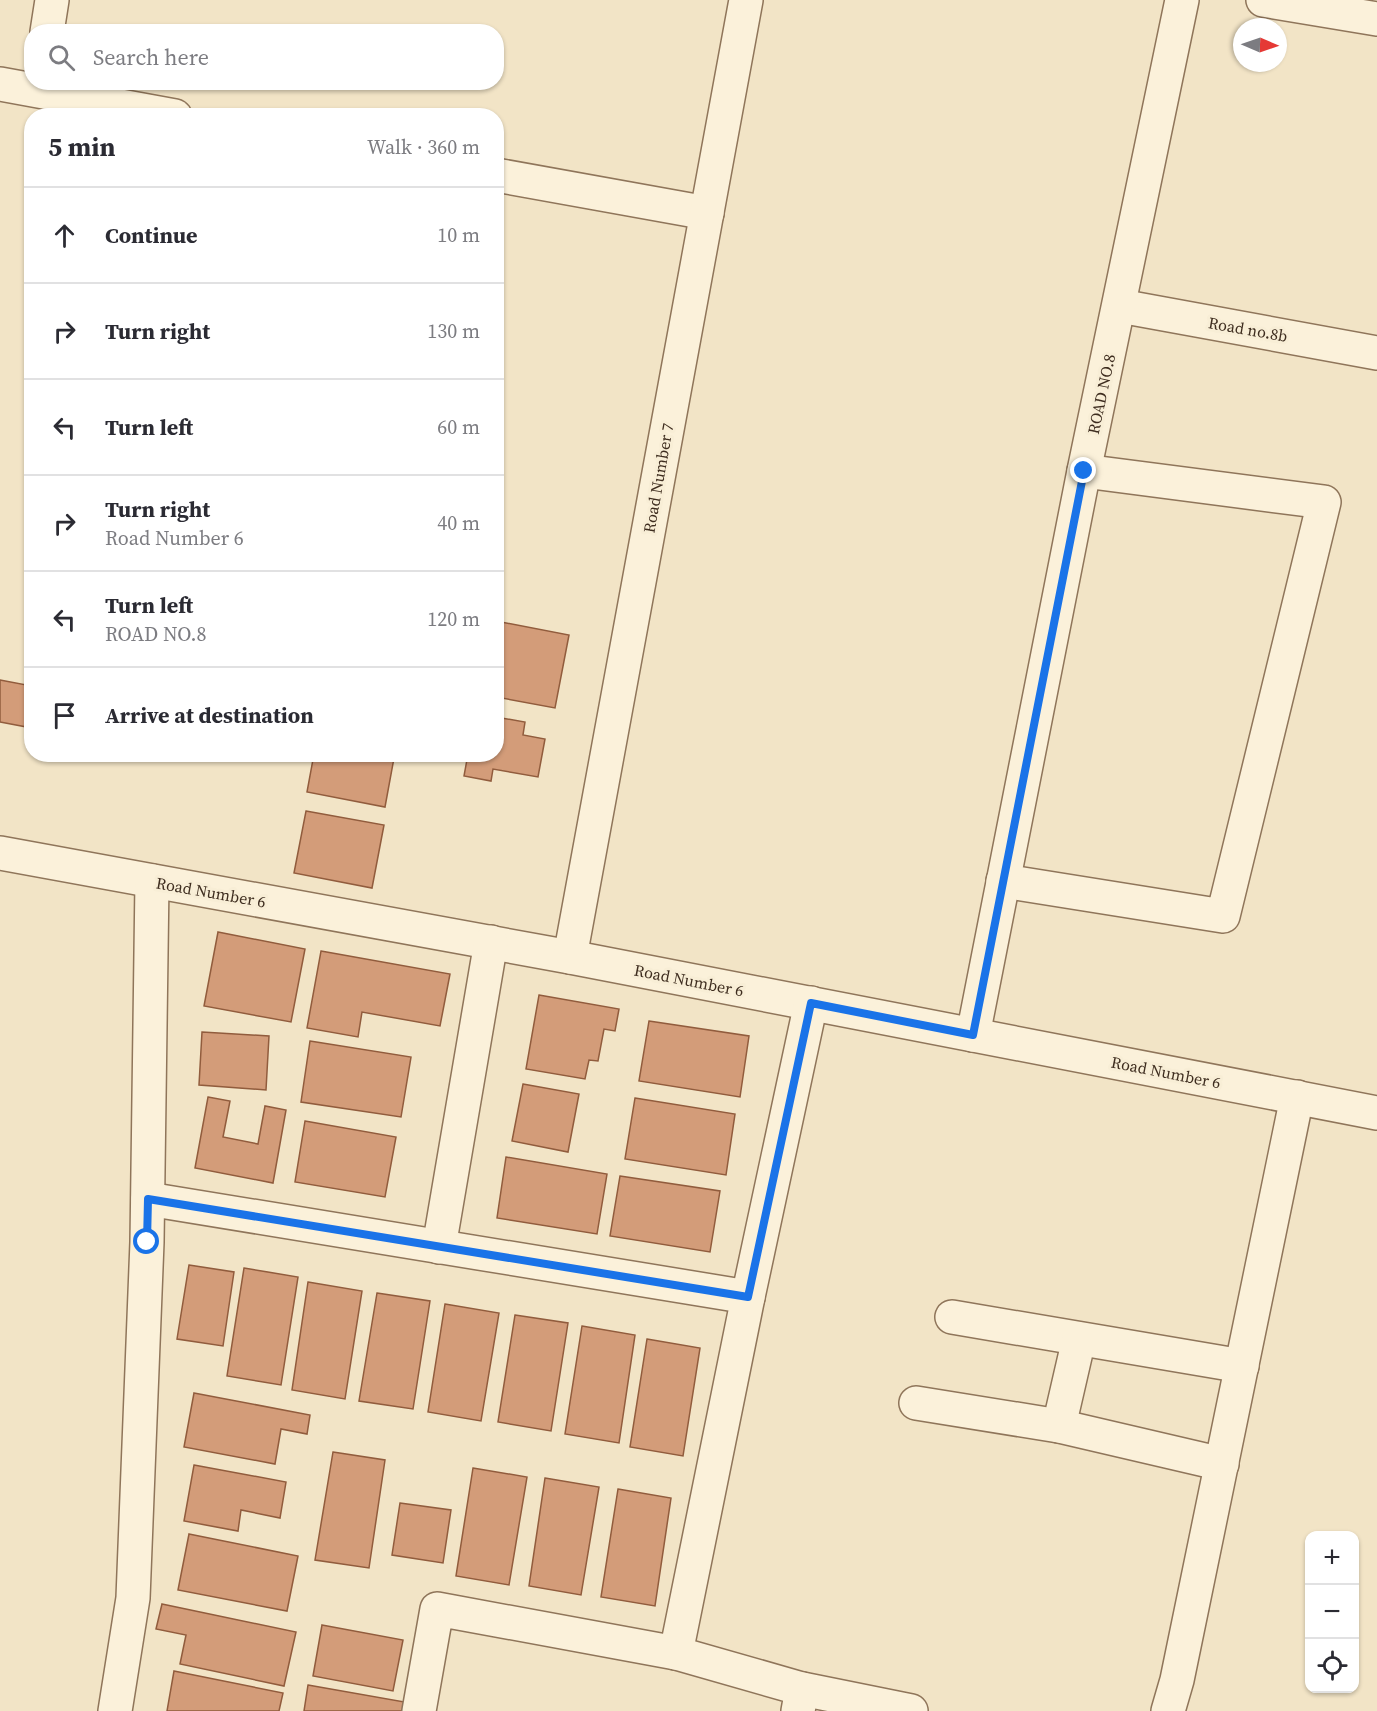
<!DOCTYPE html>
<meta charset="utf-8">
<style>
body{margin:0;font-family:"Source Serif 4",serif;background:#f2f2f3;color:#2b2b33}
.controls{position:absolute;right:18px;bottom:18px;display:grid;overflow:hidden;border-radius:12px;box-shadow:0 2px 4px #0004}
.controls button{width:54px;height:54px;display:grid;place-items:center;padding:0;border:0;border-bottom:2px solid #e1e1e2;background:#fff;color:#2b2b33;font:30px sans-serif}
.compass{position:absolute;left:1233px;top:18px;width:54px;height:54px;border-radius:50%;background:#fff;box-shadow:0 2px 4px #0004;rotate:92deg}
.stop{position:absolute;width:18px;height:18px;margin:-14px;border:4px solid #1a73e8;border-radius:50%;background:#fff}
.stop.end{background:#1a73e8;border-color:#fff;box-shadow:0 2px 6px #0008}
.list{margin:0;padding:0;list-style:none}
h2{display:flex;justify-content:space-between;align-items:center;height:78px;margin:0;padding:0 24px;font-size:26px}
h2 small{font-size:20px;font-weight:400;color:#7c7c81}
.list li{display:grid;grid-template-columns:39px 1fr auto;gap:18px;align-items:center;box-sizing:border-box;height:96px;padding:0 24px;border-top:2px solid #e1e1e2}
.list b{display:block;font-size:22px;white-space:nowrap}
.list p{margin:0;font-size:20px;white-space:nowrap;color:#7c7c81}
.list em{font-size:20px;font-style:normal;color:#7c7c81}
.icon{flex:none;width:33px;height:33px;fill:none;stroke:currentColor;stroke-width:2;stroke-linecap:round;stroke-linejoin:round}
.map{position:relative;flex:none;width:1377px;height:1711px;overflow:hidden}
.search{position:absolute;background:#fff;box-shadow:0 2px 4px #0004;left:24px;top:24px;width:480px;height:66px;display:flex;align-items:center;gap:15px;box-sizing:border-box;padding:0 21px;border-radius:24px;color:#7c7c81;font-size:22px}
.panel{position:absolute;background:#fff;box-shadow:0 2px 4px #0004;left:24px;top:108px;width:480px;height:654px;border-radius:24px}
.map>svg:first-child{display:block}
.building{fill:#d39c79;stroke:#915c3d;stroke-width:1.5}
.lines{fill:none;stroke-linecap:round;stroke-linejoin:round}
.minor-casing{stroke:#8f755a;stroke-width:36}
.minor{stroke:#fbf1da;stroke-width:33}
.route{stroke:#1a73e8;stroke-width:8}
.labels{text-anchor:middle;stroke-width:6;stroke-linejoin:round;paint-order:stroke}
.street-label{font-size:16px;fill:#3e2d1f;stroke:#f8eed6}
</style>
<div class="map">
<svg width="1377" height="1711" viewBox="0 0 1377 1711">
<rect width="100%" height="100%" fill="#f2e4c6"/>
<!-- building -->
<g class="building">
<polygon points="496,621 569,635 555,708 496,697"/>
<polygon points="0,680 32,686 32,728 0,722"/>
<polygon points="496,717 525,722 523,735 545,739 538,777 493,769 491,781 464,776 468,754 496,754"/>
<polygon points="314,754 377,754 394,758 385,807 307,792"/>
<polygon points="306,811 384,825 372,888 294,873"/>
<polygon points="218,932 305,949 291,1022 204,1006"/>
<polygon points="321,951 450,974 440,1026 362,1012 358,1037 307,1028"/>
<polygon points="539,995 619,1009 615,1031 604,1029 598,1061 589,1060 585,1079 526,1069"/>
<polygon points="649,1021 749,1036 740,1097 639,1081"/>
<polygon points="202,1032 269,1036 266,1090 199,1085"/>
<polygon points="310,1041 411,1057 401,1117 301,1102"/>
<polygon points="523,1084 579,1094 568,1152 512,1141"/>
<polygon points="208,1097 230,1101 223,1137 258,1144 265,1106 286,1110 273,1183 195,1168"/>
<polygon points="635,1098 735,1114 726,1175 625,1159"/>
<polygon points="305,1121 396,1137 385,1197 295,1182"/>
<polygon points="506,1157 607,1174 597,1234 497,1218"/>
<polygon points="620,1176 720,1191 710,1252 610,1236"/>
<polygon points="189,1265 234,1272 223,1346 177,1339"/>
<polygon points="244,1268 298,1277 281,1385 227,1376"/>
<polygon points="308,1282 362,1291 345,1399 292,1390"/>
<polygon points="377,1293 430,1301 413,1409 359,1401"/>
<polygon points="445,1304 499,1313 481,1421 428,1412"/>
<polygon points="515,1315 568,1323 551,1431 498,1422"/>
<polygon points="582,1326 635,1335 619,1443 565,1434"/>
<polygon points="647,1339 700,1348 683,1456 630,1447"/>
<polygon points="194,1393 310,1415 307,1434 281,1429 275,1464 184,1447"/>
<polygon points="333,1452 385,1460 369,1568 315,1560"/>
<polygon points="194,1465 286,1482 280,1518 241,1510 238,1531 184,1521"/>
<polygon points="473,1468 527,1477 509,1585 456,1576"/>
<polygon points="545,1478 599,1487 581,1595 529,1586"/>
<polygon points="618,1489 671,1498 655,1606 601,1597"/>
<polygon points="400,1503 451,1510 443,1563 392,1555"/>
<polygon points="189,1534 298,1556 287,1611 178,1590"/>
<polygon points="162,1604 296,1632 284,1686 180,1664 186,1635 156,1629"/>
<polygon points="322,1625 403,1640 393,1691 313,1676"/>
<polygon points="174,1671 283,1693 279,1711 167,1711"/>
<polygon points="308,1685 416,1704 414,1711 304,1711"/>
</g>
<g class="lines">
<defs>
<g id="minor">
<polyline points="1263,0 1377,19"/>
<polyline points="47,32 52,0"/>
<polyline points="0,84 175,116"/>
<polyline points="496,175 707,213"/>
<polyline points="1120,306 1377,353"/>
<polyline points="0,853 570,957 1377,1113"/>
<polyline points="1003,881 1223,916 1324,502 1084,471"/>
<polyline points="570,957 746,0"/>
<polyline points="973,1035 1084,471 1182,0"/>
<polyline points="148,1199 748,1297 811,1003"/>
<polyline points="439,1247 491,942"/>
<polyline points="952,1317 1242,1366"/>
<polyline points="916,1403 1059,1426 1222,1464"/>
<polyline points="1059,1426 1079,1339"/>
<polyline points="676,1653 748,1297"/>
<polyline points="802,1689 911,1711"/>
<polyline points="115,1711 133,1598 147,1242 152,881"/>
<polyline points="419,1711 437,1609 676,1653 802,1689 798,1711"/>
<polyline points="1168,1711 1177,1680 1297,1097"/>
</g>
</defs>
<!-- minor casing -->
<use href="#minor" class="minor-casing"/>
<!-- minor -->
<use href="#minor" class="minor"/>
</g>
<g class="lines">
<!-- route -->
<polyline class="route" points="147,1242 148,1199 748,1297 811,1003 973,1035 1084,471"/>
</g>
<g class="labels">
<!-- street labels -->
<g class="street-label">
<text transform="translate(1248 329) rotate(10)" y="6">Road no.8b</text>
<text transform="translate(1101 394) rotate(-78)" y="6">ROAD NO.8</text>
<text transform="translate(658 478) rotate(-80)" y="6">Road Number 7</text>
<text transform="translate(211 892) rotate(10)" y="6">Road Number 6</text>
<text transform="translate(689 980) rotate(11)" y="6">Road Number 6</text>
<text transform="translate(1166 1072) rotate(11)" y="6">Road Number 6</text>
</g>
</g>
</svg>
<div class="controls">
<button>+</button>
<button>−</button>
<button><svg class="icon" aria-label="locate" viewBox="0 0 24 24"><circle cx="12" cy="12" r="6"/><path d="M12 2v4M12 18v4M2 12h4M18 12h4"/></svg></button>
</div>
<svg class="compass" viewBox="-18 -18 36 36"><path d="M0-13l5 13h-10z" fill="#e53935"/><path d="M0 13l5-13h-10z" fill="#7c7c81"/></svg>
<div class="stop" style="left:147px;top:1242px"></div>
<div class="stop end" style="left:1084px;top:471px"></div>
<div class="search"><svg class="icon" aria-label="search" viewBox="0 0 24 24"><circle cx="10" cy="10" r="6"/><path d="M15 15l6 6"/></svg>Search here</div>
<section class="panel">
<h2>5 min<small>Walk · 360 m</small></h2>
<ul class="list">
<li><svg class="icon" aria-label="ahead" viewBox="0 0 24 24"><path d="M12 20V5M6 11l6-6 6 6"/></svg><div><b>Continue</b></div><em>10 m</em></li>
<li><svg class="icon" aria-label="right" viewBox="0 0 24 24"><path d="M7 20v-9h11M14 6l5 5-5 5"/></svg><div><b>Turn right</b></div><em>130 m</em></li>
<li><svg class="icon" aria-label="left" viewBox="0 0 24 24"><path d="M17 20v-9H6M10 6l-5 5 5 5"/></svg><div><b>Turn left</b></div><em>60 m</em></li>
<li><svg class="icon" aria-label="right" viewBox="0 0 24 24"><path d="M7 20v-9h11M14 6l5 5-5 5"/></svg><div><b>Turn right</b><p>Road Number 6</p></div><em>40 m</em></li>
<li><svg class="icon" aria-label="left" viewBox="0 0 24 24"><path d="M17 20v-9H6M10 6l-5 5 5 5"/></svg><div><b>Turn left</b><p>ROAD NO.8</p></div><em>120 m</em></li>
<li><svg class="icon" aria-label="arrive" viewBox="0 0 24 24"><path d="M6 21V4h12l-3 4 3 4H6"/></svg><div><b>Arrive at destination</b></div></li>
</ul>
</section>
</div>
